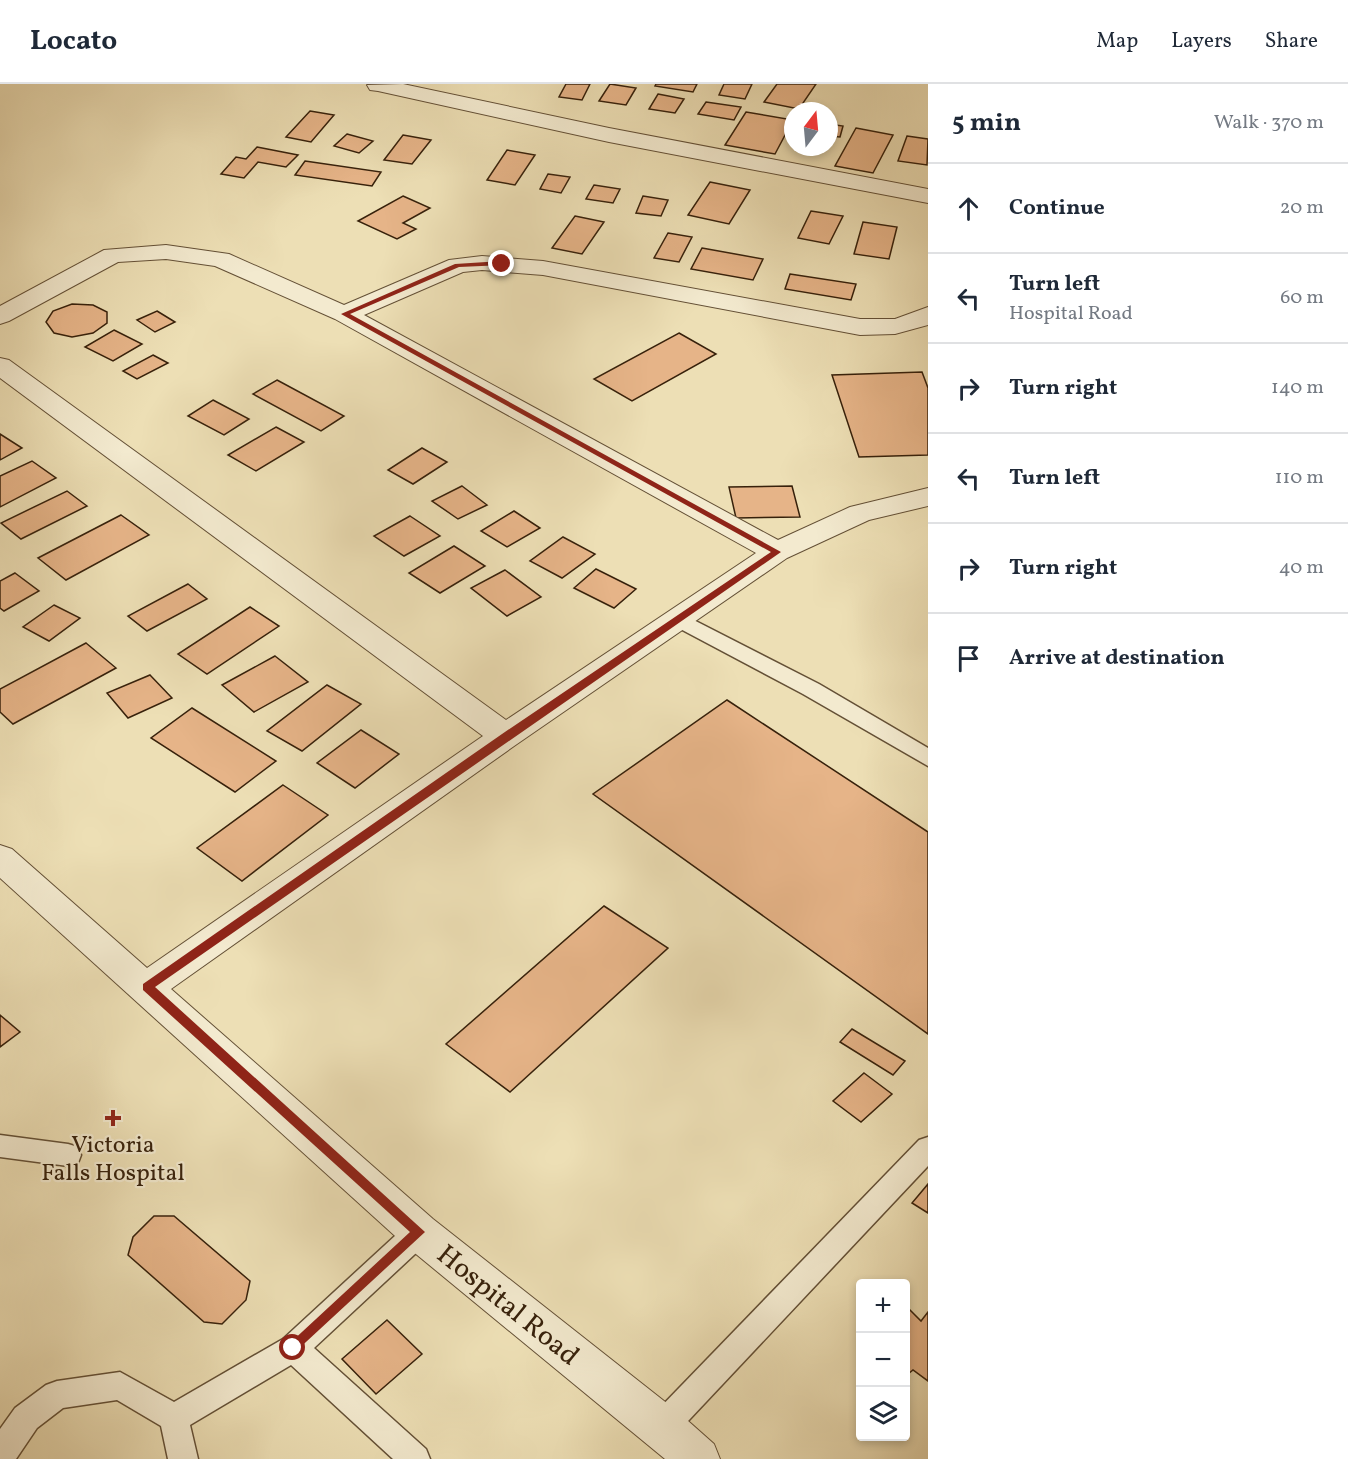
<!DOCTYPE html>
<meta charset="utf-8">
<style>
body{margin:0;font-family:Vollkorn,serif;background:#f6f6f7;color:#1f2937}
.controls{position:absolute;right:18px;bottom:18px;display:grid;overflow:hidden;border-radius:6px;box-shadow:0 3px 9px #0003}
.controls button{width:54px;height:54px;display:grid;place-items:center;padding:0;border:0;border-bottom:2px solid #e0e1e3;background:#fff;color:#1f2937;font:30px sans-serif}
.compass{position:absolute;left:784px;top:18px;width:54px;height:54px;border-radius:50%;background:#fff;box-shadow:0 3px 9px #0003;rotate:16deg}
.stop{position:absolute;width:18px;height:18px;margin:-14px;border:4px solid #8f2418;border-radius:50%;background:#fff}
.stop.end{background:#8f2418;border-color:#fff;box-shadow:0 2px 6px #0008}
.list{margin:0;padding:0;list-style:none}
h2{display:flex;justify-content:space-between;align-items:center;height:78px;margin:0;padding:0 24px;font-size:26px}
h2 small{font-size:20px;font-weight:400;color:#747a83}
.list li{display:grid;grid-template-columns:39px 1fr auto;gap:18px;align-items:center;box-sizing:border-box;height:90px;padding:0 24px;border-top:2px solid #e0e1e3}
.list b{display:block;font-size:22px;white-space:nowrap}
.list p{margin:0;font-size:20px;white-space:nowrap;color:#747a83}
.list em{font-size:20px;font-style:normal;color:#747a83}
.icon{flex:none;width:33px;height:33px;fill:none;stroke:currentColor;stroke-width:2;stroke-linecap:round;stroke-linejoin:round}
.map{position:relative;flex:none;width:928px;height:1375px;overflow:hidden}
header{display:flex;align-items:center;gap:36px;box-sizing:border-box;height:84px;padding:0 30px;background:#fff;border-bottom:2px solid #e0e1e3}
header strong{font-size:28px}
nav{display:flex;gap:33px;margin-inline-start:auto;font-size:21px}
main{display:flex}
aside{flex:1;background:#fff}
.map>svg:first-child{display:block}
.building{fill:#e6b488;stroke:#37210b;stroke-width:1.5}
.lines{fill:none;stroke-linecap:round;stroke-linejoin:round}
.service-casing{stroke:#645036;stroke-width:3}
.minor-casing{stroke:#645036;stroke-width:2}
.service{fill:#f3eacf;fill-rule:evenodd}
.minor{fill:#f3eacf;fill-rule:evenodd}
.route{fill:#8f2418}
.poi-dot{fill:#8f2418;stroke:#f3eacf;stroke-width:2}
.labels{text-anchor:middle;stroke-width:4.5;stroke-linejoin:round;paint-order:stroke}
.poi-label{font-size:24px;fill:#37210b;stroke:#f3eacf}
.near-street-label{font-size:28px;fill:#37210b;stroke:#f3eacf}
</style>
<header>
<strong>Locato</strong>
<nav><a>Map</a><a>Layers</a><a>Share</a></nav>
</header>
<main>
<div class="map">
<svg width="928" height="1375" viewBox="0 0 928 1375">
<rect width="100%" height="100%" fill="#eddfb5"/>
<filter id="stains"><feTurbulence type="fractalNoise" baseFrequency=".00333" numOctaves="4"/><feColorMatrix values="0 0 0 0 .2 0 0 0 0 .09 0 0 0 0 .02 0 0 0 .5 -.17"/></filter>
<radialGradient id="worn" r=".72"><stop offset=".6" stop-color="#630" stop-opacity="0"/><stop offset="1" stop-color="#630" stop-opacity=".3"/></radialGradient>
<!-- building -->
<g class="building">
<polygon points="566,0 590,0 582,16 559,13"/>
<polygon points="610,0 636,4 626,21 599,17"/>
<polygon points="656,0 697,0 693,8 655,2"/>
<polygon points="724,0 752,0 745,15 719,11"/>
<polygon points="777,0 816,0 799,25 764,18"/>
<polygon points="658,10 684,15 675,29 649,25"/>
<polygon points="706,18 741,23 734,36 698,30"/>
<polygon points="310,27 334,31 311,58 286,53"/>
<polygon points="746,28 793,36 775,70 725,61"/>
<polygon points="829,40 843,42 840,53 829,52"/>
<polygon points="856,44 893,51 873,89 835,82"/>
<polygon points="347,50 373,57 359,69 334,62"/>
<polygon points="403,51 431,56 412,80 384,76"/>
<polygon points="907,52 928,55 927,81 898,77"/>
<polygon points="257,63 298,71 286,83 258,78 244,94 221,90 236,73 246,75"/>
<polygon points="507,66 535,71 515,101 487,96"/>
<polygon points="305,77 381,88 372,102 295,91"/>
<polygon points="548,90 570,93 561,109 540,105"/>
<polygon points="710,98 750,106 729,140 688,131"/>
<polygon points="594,101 620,105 613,119 586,115"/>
<polygon points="403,112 430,124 403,139 416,145 397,155 358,137"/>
<polygon points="643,112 668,116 661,132 636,129"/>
<polygon points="811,127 843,132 829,160 798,154"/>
<polygon points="575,132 604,138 582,170 552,164"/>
<polygon points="863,138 897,143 889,175 854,170"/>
<polygon points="668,149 692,153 679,178 654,174"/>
<polygon points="702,164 763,175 753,196 691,185"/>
<polygon points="790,190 856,200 851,216 785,205"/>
<polygon points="72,220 93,221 107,228 107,239 93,249 72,253 54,249 46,238 53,227"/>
<polygon points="157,227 175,238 155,248 137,236"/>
<polygon points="114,246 142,260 113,277 85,263"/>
<polygon points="679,249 716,270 632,317 594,295"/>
<polygon points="153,271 168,279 137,295 123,287"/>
<polygon points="922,288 928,304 928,371 859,373 832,291"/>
<polygon points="277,296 344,332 321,347 253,310"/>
<polygon points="213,316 249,335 224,351 188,332"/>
<polygon points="276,343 304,358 256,387 228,371"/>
<polygon points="0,350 22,364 0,376"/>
<polygon points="422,364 447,378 413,400 388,386"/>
<polygon points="32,377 56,394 0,423 0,392"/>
<polygon points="462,402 487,421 458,435 432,417"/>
<polygon points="792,402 800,433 736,434 729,403"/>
<polygon points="67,407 87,422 21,455 1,439"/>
<polygon points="514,427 540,444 507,463 481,447"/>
<polygon points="121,431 149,451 66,496 38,474"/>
<polygon points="410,432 440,452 404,472 374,452"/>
<polygon points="563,453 595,470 562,494 530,477"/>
<polygon points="454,462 485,482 440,509 409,489"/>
<polygon points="596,485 636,505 614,524 574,504"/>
<polygon points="505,486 541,513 507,532 471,504"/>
<polygon points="15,489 39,507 4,527 0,524 0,497"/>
<polygon points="188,500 207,515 147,547 128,532"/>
<polygon points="54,521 80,534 49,557 23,543"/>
<polygon points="250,523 279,542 207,590 178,570"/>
<polygon points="86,559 116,584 13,640 0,628 0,605"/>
<polygon points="275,572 308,598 254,628 222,601"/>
<polygon points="150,591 172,614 128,634 107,609"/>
<polygon points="327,601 361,620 302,667 267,647"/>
<polygon points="727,616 928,748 928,950 593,710"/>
<polygon points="192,624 276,677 235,708 151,654"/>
<polygon points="361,646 399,670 355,704 317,679"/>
<polygon points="283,701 328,731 242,797 197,764"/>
<polygon points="604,822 668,864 510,1008 446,960"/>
<polygon points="0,931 20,948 0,963"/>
<polygon points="852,945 905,977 893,991 840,958"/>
<polygon points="864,989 892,1010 861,1038 833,1017"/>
<polygon points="928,1100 928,1129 912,1119"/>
<polygon points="154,1132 174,1132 250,1197 246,1216 222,1240 204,1238 128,1171 133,1153"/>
<polygon points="908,1224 921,1237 928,1228 928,1297 913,1286 908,1290 906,1287 906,1226"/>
<polygon points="387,1236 422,1270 376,1310 342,1275"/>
</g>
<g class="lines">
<defs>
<g id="service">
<polygon points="678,528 819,600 928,664 928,682 803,610 671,540 668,535 671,530"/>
<polygon points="0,1051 68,1060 78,1063 81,1071 78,1079 68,1082 0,1073"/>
<polygon points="928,1053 928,1082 673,1353 662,1357 651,1353 647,1343 651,1333 919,1056"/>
<polygon points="419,1136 429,1139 433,1148 429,1157 314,1264 426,1365 430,1375 393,1375 291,1281 190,1341 198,1375 168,1375 161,1342 117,1316 63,1324 37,1344 16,1375 0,1375 0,1345 15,1324 46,1301 57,1297 120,1288 174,1318 283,1255 409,1139"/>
</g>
<g id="minor">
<polygon points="403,0 609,44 928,105 928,119 609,58 378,7 370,6 367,1"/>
<polygon points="166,161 229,170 344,221 449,176 482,172 543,177 860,235 895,235 928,223 928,241 895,250 860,251 543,191 482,186 463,188 364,231 778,456 850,423 928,404 928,422 869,436 787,474 517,660 171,905 433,1135 678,1328 714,1360 720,1375 665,1375 405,1161 0,794 0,761 12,765 147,884 483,652 0,294 0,274 9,276 506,636 756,469 335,235 215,182 166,175 118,178 9,237 0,240 0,222 104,166"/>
</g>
</defs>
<!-- service casing -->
<use href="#service" class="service-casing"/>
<!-- minor casing -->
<use href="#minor" class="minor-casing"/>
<!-- service -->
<use href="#service" class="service"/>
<!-- minor -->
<use href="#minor" class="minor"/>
</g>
<!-- route -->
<polygon class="route" points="502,177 504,181 459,183 350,230 781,468 155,903 425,1148 293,1270 287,1264 289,1260 410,1148 143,906 143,900 502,650 771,468 341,230 455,180"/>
<!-- markers -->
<path class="poi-dot" d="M110 1025h6v6h6v6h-6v6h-6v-6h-6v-6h6z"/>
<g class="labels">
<!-- poi labels -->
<g class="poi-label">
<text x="113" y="1068">Victoria<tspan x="113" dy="28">Falls Hospital</tspan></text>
</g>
<!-- near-street labels -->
<g class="near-street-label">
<text transform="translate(509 1220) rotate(39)" y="10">Hospital Road</text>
</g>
</g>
<rect width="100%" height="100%" filter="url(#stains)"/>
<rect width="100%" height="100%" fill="url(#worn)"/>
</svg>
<div class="controls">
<button>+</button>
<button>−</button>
<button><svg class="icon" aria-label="layers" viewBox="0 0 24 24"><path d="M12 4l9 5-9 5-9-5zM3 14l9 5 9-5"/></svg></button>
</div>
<svg class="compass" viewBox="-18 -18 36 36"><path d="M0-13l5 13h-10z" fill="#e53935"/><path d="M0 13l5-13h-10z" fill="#747a83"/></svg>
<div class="stop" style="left:293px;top:1264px"></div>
<div class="stop end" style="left:502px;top:180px"></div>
</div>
<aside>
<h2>5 min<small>Walk · 370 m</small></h2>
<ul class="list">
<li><svg class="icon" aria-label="ahead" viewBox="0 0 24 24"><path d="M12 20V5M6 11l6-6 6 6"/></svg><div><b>Continue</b></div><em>20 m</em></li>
<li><svg class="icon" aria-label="left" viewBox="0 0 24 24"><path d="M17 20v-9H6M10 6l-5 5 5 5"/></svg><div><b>Turn left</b><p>Hospital Road</p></div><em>60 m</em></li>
<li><svg class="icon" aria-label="right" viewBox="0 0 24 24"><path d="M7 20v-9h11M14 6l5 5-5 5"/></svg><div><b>Turn right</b></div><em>140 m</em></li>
<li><svg class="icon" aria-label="left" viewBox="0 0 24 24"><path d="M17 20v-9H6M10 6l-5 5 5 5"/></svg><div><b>Turn left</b></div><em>110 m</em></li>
<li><svg class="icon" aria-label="right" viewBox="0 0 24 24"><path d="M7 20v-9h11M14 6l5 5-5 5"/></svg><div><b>Turn right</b></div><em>40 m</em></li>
<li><svg class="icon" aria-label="arrive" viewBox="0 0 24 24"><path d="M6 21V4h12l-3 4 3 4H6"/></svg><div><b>Arrive at destination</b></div></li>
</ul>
</aside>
</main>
